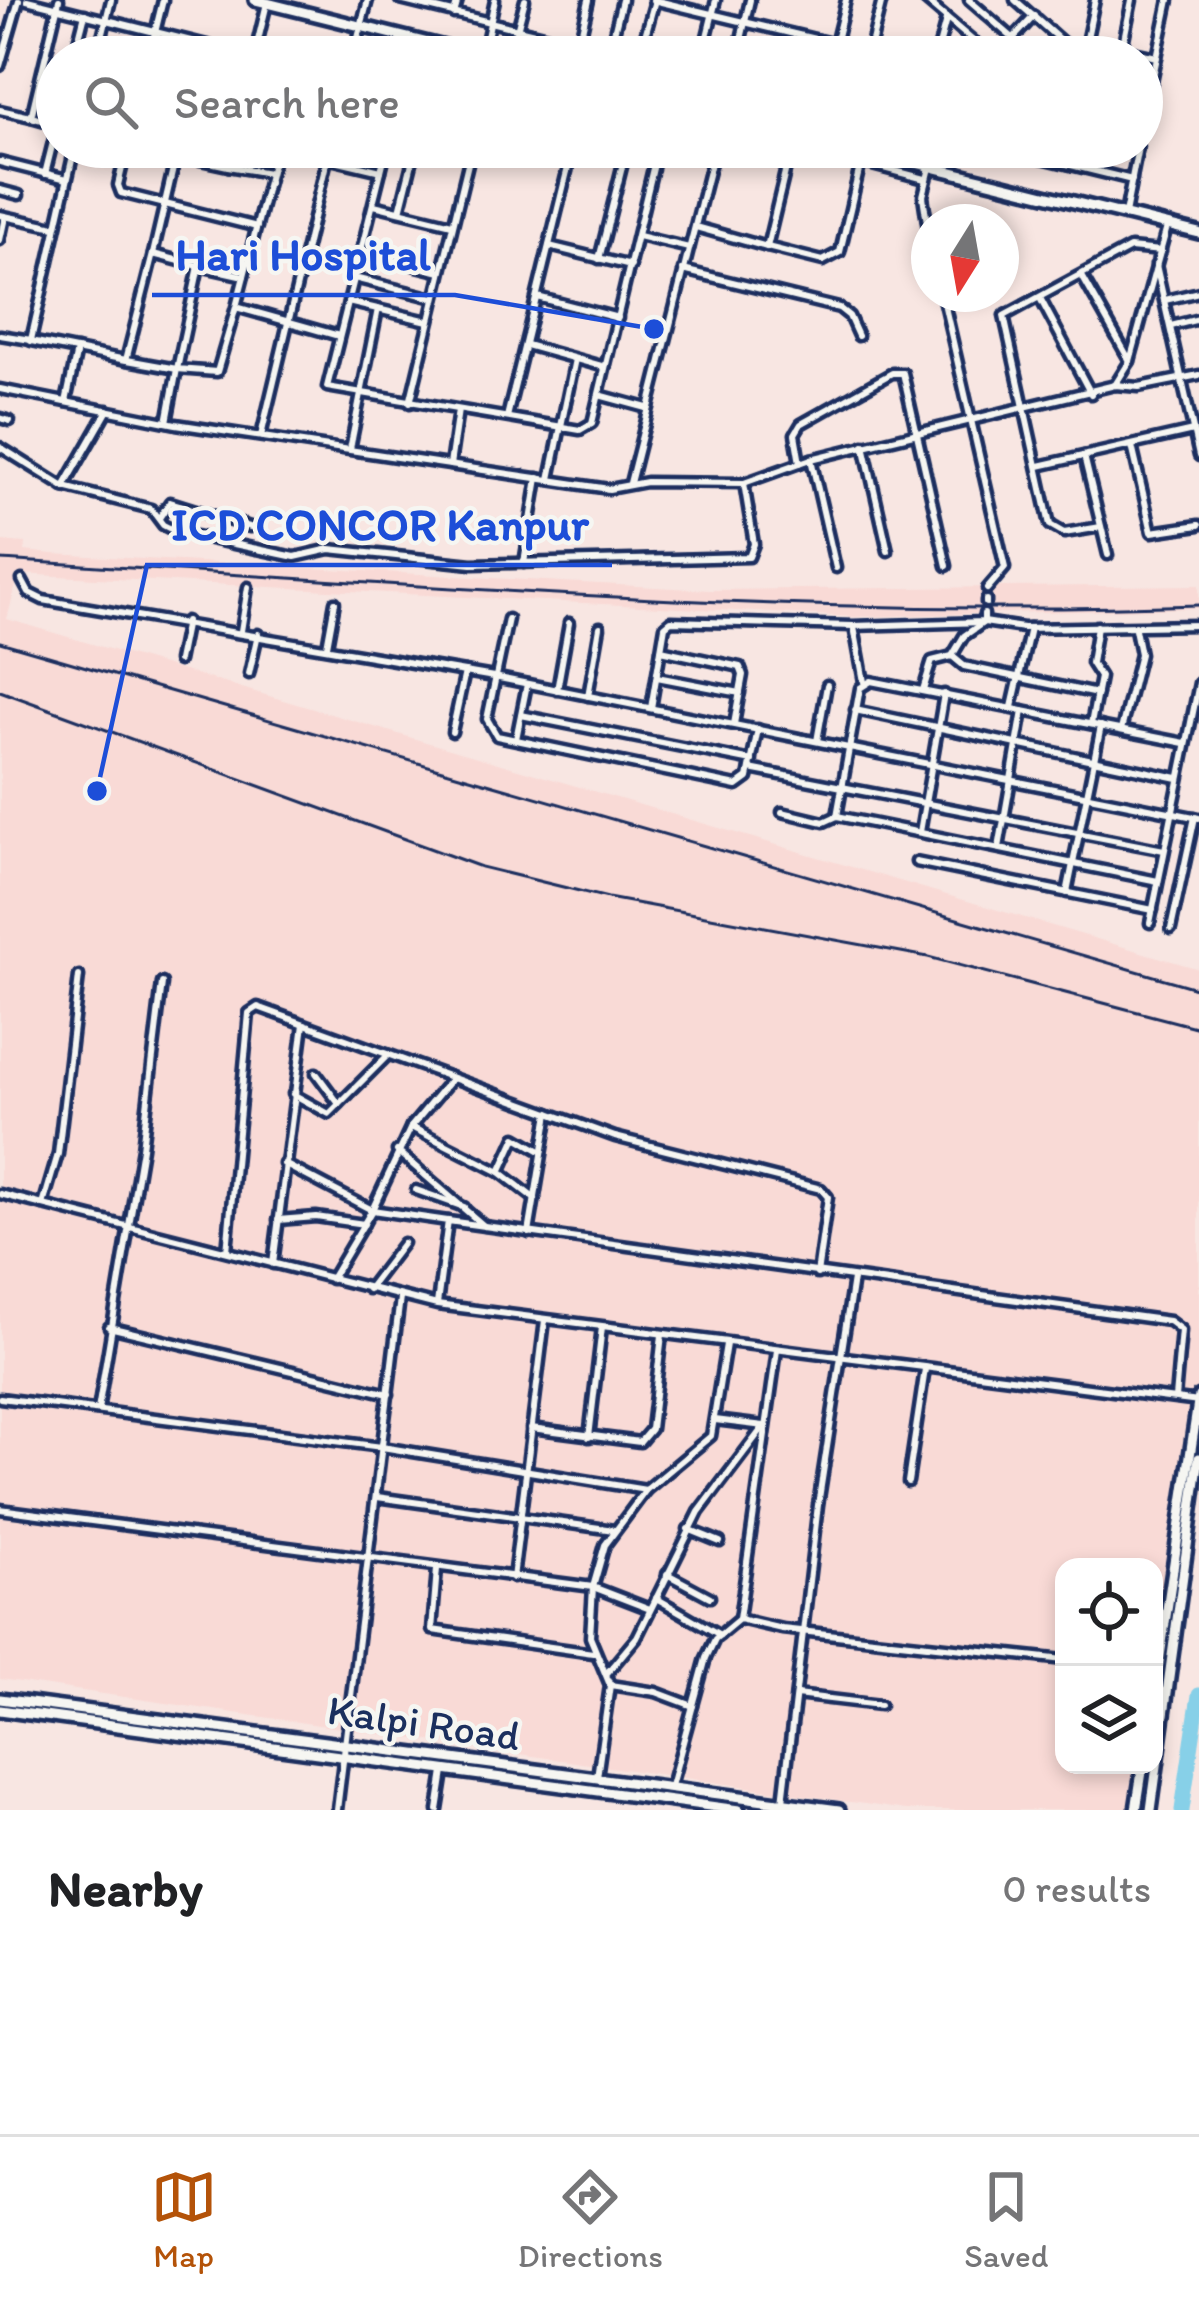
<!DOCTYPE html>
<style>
body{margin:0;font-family:Itim,sans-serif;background:#f2f2f2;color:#202124}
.controls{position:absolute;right:36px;bottom:36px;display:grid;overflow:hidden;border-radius:24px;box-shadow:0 6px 18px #0003}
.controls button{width:108px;height:108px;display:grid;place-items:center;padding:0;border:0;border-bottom:3px solid #e0e0e0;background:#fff;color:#202124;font:60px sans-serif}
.compass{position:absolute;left:911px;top:204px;width:108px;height:108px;border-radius:50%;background:#fff;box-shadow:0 6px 18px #0003;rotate:191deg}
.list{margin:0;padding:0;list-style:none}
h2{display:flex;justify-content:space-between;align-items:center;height:156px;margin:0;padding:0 48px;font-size:51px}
h2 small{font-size:39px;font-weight:400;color:#757577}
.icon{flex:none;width:66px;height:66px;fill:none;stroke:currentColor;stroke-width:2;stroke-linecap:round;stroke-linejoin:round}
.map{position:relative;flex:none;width:1199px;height:1810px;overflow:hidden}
.search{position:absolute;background:#fff;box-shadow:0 6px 18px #0003;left:36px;right:36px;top:36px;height:132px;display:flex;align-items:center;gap:30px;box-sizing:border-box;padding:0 42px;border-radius:66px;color:#757577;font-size:45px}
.sheet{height:324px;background:#fff}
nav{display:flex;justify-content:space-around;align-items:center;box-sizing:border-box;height:168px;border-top:3px solid #e0e0e0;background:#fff;font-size:33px;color:#757577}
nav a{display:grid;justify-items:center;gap:6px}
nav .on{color:#b45309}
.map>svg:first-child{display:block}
.built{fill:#f9dad6}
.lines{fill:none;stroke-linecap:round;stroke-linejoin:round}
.river{stroke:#87d0e8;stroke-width:15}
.street-casing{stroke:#1b2f5e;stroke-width:15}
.secondary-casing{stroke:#1b2f5e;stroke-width:18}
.street{stroke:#f6f6f2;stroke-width:6}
.secondary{stroke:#f6f6f2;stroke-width:9}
.rail{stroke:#1b2f5e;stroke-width:3}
.labels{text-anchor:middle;stroke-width:9;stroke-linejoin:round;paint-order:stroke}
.street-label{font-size:42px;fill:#1b2f5e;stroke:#f6f6f2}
.leader{fill:none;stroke:#1d4ed8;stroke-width:4.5}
.callout-dot{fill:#1d4ed8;stroke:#f6f6f2;stroke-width:4.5}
.callout-label{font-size:45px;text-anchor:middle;font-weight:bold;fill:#1d4ed8;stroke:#f6f6f2;stroke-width:9;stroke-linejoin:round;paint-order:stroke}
</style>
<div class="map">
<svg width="1199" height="1810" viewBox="0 0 1199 1810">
<rect width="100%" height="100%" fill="#f8e6e2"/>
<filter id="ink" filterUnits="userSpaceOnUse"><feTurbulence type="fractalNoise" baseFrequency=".00833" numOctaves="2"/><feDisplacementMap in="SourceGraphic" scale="24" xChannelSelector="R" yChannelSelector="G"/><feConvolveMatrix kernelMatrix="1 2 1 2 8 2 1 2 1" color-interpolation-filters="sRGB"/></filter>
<g filter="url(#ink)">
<!-- built -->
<polygon class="built" points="0,541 26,543 25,551 53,554 710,590 1199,585 1199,608 853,617 19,574 7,619 1199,969 1199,1372 1154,1680 1154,1567 1064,1567 1064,1765 1142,1765 1135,1810 906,1810 0,1679"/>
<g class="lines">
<!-- river -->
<polyline class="river" points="1182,1810 1199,1695"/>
<defs>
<g id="street">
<polyline points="27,0 255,57"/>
<polyline points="400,0 633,57"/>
<polyline points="653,0 869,52"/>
<polyline points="925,0 992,57"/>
<polyline points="969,0 1014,39"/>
<polyline points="1015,0 1079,57"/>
<polyline points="454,14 458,0"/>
<polyline points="517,30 525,0"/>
<polyline points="1086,42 1157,57"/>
<polyline points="579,44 589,0"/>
<polyline points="1122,49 1132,0"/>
<polyline points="483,56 495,0"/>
<polyline points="74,57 85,14"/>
<polyline points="97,57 111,0"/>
<polyline points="149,57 163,0"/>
<polyline points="254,57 267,3"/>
<polyline points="353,57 368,0"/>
<polyline points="608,57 622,0"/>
<polyline points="639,57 655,0"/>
<polyline points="702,57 716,0"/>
<polyline points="737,57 750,0"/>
<polyline points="832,57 846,0"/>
<polyline points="868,57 882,0"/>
<polyline points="936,57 946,20"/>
<polyline points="996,57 1034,16"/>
<polyline points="1083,57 1095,0"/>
<polyline points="0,66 19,0"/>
<polyline points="0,110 31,117 59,0"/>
<polyline points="31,117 56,124"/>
<polyline points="1142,129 1169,0"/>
<polyline points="127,147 118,185 121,193 257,227"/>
<polyline points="178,147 153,254 199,266"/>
<polyline points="232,147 228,166 269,173"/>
<polyline points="280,147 381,171"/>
<polyline points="387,147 327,387 580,430 592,423 654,164 650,155 619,147"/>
<polyline points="997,147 1132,180"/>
<polyline points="864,150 861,162 925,179"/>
<polyline points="177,155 228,166"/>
<polyline points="0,162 67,179"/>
<polyline points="1068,164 1073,147"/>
<polyline points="45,174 57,126"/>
<polyline points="0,190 19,195"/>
<polyline points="374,205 452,224"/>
<polyline points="400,211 416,147"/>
<polyline points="1125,214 1138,147"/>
<polyline points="0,215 55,227"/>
<polyline points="696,227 767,247 791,147"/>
<polyline points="638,236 689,248"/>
<polyline points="929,236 923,196 935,147"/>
<polyline points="0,240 5,217"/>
<polyline points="549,246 631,266"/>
<polyline points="767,247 823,261 840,252 861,162 802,147"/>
<polyline points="361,252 441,272"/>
<polyline points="599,259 627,147"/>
<polyline points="1156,265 1199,456"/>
<polyline points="683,270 839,308 849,316 858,336"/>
<polyline points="244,276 277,147"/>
<polyline points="1082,276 1130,361"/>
<polyline points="354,278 434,298"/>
<polyline points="942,294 1005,568 987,589"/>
<polyline points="537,297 618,318"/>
<polyline points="1040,298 1091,394"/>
<polyline points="1165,300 1199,292"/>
<polyline points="348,302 428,321"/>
<polyline points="236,307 244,276 199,266 177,369 217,372 236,307 339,336"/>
<polyline points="1171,326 1199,319"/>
<polyline points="0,335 31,340 75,147"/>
<polyline points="31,341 126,360 153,254"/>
<polyline points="526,345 605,367"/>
<polyline points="127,360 177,369 167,422"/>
<polyline points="1115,385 1130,361 1167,227"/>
<polyline points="0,389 176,424 609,489 646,482 744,483 811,459 1115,385 1139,387 1199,375"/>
<polyline points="599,395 647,408"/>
<polyline points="66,402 77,350"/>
<polyline points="410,403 472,147"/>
<polyline points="507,417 573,147"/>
<polyline points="0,418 10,421"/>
<polyline points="261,436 330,147"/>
<polyline points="864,445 888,551"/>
<polyline points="1132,446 1152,532 1199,525"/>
<polyline points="0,447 64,487 108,410"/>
<polyline points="350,449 378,309"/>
<polyline points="1084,456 1108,555"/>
<polyline points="811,459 836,568"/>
<polyline points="800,463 795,434 801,424 892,373 903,373 947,566"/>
<polyline points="450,465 458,410"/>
<polyline points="1039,466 1193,431"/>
<polyline points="550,479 575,359"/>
<polyline points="630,483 715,147"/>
<polyline points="64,487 151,509 163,525 177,532 295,557 330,549 472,564 749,557 754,544 744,483"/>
<polyline points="159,518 170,502 250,527"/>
<polyline points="1101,527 1064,533 1050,525 1004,316 1130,248 1161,251"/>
<polyline points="524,563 538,478"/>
<polyline points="22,580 29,593 43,600 494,677 1199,818"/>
<polyline points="986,603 986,600"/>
<polyline points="508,619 487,719 497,736 737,786 748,778 758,729"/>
<polyline points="854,627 864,682"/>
<polyline points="241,631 248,587"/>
<polyline points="327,646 335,602"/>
<polyline points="661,650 740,667 743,675 734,724"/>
<polyline points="952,656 964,666 1097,694"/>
<polyline points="178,661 186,621"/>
<polyline points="249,674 258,634"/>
<polyline points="657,677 740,693"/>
<polyline points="557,690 569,623"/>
<polyline points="923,690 932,661 952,656 964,636 984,622 1023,628 1199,625"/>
<polyline points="588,696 600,627"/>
<polyline points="1012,707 1030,628"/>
<polyline points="651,708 665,626 671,621 853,626 984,622 984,614"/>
<polyline points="855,710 1178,778"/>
<polyline points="521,715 752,761"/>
<polyline points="1091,724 1100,677 1091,663 1097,626"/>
<polyline points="1121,730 1140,654 1135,629"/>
<polyline points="452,732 465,672"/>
<polyline points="516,739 527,684"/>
<polyline points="817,741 827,685"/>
<polyline points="750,769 1164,850"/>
<polyline points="782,812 824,822 837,816"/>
<polyline points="920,832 944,694"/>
<polyline points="999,848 1023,711"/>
<polyline points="916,862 1153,910"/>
<polyline points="1158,881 837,816 860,688 871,681 1185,743"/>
<polyline points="1067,893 1101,726"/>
<polyline points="1150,923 1199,683"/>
<polyline points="1171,929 1195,817"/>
<polyline points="316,1073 339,1104"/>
<polyline points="293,1094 329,1114 388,1055"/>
<polyline points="411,1127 500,1172 535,1199"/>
<polyline points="397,1151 484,1226"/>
<polyline points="284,1164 372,1210 448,1221 437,1304"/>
<polyline points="500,1172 516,1137 542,1152"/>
<polyline points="416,1190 464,1207"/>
<polyline points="0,1194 437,1305 1199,1402"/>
<polyline points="43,1205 58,1154 79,976"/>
<polyline points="278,1220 316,1217 364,1224"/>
<polyline points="448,1221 1169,1321 1181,1330 1175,1398"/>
<polyline points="529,1233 549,1113"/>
<polyline points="227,1251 249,1013 258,1007 615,1137 821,1189 828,1197 817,1274"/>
<polyline points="273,1264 304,1024"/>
<polyline points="331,1279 372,1210 411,1127 452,1078"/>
<polyline points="368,1289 403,1243"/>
<polyline points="109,1327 389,1394"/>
<polyline points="0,1398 382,1447 646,1490 711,1436 726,1344"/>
<polyline points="98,1410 142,1148 162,983"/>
<polyline points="531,1428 640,1442 651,1429 662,1335"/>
<polyline points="589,1437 602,1327"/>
<polyline points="908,1482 925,1369"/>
<polyline points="377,1497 614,1530"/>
<polyline points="0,1509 593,1587 650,1609"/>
<polyline points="688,1529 720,1542"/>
<polyline points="437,1569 432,1630 593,1653"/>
<polyline points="667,1574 710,1597"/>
<polyline points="513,1578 545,1320"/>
<polyline points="656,1598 720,1635"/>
<polyline points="739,1619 777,1350"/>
<polyline points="607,1673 637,1637 699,1512 764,1426 715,1420"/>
<polyline points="610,1685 656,1692 693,1706"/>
<polyline points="796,1695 880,1705"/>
<polyline points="597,1777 610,1685 590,1637 593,1587 605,1545 646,1490"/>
<polyline points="671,1786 706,1658 715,1639 739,1619 782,1629 1064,1660"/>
<polyline points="337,1810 400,1298"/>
<polyline points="438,1810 444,1772"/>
<polyline points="782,1810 818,1505 853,1279"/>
</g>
<g id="secondary">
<polyline points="255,0 485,57"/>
<polyline points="851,147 1199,233"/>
<polyline points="1154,1696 1199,1396"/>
<polyline points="0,1699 839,1810"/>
<polyline points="0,1710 739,1810"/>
<polyline points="1136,1810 1143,1765"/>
<polyline points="1151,1810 1199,1458"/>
</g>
</defs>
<!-- street casing -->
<use href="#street" class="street-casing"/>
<!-- secondary casing -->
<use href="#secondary" class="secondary-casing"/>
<!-- street -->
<use href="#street" class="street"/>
<!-- secondary -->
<use href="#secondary" class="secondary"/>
<!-- rail -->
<g class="rail">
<path d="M 0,560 C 399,583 799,619 1199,605"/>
<polyline points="0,642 1199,989"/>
<polyline points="0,691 481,867 608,898 928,957 1199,1028"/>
</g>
</g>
</g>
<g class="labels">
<!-- street labels -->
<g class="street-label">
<text transform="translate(424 1722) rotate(8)" y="15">Kalpi Road</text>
</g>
</g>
<!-- callouts -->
<path class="leader" d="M654 329L455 295H152M97 791L147 565H612"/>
<g class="callout-dot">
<circle cx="654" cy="329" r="12"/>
<circle cx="97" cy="791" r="12"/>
</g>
<g class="callout-label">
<text x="303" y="270">Hari Hospital</text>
<text x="380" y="540">ICD CONCOR Kanpur</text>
</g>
</svg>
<div class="controls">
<button><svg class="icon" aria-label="locate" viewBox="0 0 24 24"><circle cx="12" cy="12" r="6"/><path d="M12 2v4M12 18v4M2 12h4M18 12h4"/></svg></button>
<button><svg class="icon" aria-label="layers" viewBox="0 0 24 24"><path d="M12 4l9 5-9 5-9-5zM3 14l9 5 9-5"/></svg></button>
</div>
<svg class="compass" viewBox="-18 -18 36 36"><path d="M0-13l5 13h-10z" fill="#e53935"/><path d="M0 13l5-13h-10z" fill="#757577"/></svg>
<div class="search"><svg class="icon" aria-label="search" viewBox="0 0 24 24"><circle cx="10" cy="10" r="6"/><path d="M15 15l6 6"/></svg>Search here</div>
</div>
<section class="sheet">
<h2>Nearby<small>0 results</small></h2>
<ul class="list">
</ul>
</section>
<nav>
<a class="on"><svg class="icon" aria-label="map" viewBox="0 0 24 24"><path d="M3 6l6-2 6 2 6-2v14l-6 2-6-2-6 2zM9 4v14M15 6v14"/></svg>Map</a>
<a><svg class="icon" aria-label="directions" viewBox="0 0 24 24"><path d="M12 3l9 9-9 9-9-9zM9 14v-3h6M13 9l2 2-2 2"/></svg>Directions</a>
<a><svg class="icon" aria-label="saved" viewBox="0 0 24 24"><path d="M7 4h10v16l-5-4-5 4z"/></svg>Saved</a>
</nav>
